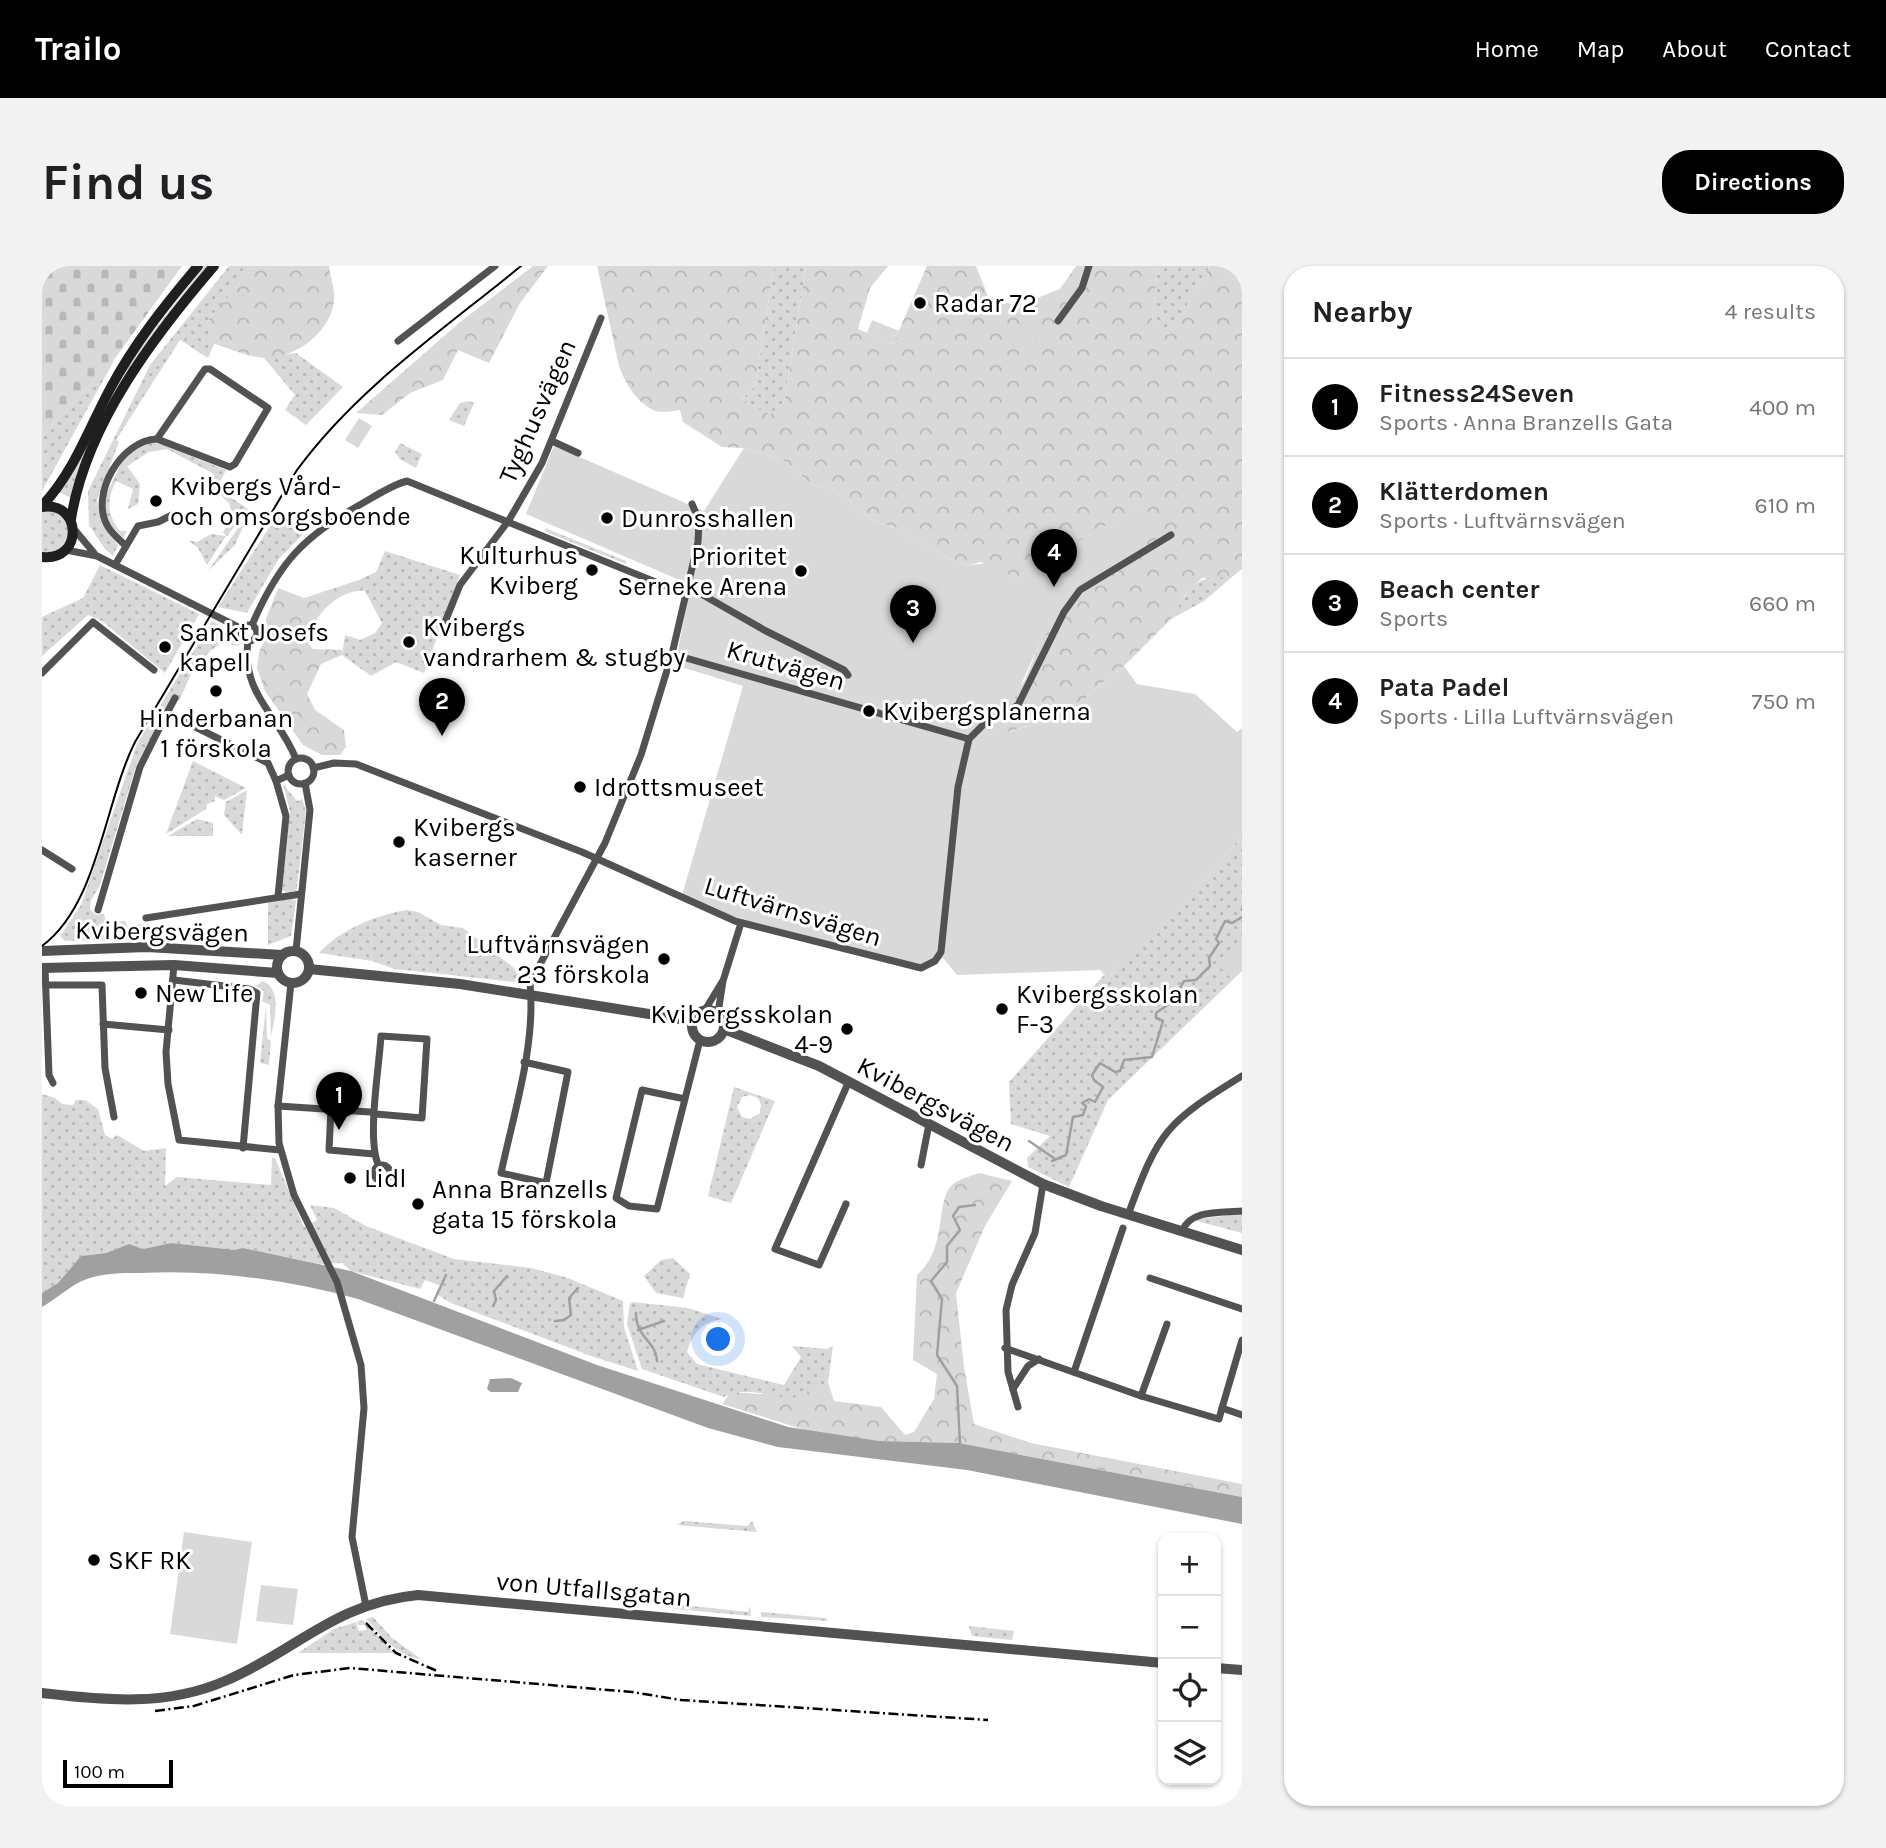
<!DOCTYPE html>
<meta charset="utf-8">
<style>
body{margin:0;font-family:Karla,sans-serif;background:#f2f2f2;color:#202124}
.controls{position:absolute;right:21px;bottom:21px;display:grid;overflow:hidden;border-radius:14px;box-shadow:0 2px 5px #0004}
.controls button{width:63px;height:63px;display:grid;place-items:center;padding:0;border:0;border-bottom:2px solid #e0e0e0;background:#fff;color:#202124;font:35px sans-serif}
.scale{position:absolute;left:21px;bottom:18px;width:110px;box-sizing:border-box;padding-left:7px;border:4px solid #000;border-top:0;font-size:19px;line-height:24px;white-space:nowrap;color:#000;-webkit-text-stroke:5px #fff;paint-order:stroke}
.you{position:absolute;left:677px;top:1074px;width:24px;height:24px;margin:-18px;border:5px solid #fff;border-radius:50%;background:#1a73e8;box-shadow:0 0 0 10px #1a73e833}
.badge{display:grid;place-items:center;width:46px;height:46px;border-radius:50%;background:#000;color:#fff;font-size:23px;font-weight:700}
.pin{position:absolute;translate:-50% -58px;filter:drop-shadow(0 2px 4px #0008)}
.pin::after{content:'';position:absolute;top:37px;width:24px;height:21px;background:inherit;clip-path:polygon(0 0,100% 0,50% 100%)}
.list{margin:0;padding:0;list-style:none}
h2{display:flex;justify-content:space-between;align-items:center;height:91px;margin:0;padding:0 28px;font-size:30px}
h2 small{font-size:23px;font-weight:400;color:#757577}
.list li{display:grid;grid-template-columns:46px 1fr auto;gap:21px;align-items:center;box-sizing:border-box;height:98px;padding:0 28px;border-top:2px solid #e0e0e0}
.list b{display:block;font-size:26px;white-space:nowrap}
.list p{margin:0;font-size:23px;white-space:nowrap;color:#757577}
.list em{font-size:23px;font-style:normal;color:#757577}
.icon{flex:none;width:38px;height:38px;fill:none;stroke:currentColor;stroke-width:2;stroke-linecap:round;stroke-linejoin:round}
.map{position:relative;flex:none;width:1200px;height:1540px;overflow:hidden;border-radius:28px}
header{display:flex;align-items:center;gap:42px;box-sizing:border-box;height:98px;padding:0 35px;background:#000;color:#fff}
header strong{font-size:33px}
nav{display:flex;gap:38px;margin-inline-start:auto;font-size:24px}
.intro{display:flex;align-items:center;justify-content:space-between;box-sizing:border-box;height:168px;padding:0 42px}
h1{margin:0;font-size:49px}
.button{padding:18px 32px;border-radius:28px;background:#000;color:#fff;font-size:24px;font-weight:700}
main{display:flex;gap:42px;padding:0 42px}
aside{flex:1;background:#fff;border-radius:28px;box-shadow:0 2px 5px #0004}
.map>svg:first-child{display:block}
.green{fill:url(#green-dots);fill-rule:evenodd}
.forest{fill:url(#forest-crowns)}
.cemetery{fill:url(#cemetery-stones)}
.pitch{fill:#d9d9d9}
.water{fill:#a0a0a0}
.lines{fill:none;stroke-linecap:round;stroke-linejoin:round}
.stream{stroke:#a0a0a0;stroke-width:2.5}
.minor{stroke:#525252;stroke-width:7}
.tertiary{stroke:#525252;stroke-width:10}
.secondary{stroke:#1f1f1f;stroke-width:10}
.tram{stroke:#000;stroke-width:2}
.rail{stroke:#000;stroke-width:2.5;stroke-dasharray:10 3.5 2 3.5;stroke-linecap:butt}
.poi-dot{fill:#000;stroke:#fff;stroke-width:2.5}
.labels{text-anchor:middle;stroke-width:6;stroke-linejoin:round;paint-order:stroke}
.poi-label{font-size:26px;fill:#000;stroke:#fff;text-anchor:start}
.street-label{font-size:26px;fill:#000;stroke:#fff}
</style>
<header>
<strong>Trailo</strong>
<nav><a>Home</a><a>Map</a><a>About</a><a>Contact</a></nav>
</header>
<div class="intro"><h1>Find us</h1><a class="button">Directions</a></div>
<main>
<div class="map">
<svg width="1200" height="1540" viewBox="0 0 1200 1540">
<defs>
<pattern id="green-dots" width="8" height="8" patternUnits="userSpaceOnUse" patternTransform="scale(1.75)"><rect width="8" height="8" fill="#d9d9d9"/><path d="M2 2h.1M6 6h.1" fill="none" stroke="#b8b8b8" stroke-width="1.8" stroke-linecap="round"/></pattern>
<pattern id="forest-crowns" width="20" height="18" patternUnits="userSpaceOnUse" patternTransform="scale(1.75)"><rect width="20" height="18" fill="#d9d9d9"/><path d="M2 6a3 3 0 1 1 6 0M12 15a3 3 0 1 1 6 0" fill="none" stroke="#b8b8b8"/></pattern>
<pattern id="cemetery-stones" width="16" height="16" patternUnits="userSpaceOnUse" patternTransform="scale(1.75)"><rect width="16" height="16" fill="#d9d9d9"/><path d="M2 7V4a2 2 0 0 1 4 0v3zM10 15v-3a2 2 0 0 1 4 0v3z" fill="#b8b8b8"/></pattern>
</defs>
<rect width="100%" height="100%" fill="#fff"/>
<!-- green -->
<g class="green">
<polygon points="162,0 166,0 106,75 29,232 17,226 95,86"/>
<polygon points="187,0 212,0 165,55 172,78 166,92 138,74 74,174 77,176 55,234 59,256 76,279 71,290 63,283 47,259 46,225 108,99"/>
<polygon points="732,0 764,0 742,136 728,150 700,133 713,120"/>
<polygon points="1116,0 1168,0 1127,70 1110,56"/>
<polygon points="254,87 301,121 264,159 243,144 253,129 222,92"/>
<polygon points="74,91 0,225 0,170"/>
<polygon points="427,135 432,137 422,160 407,154 418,137"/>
<path d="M 107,176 L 119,178 L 184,204 L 175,222 L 206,243 L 185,270 L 181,267 L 190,247 L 187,237 L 170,221 L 170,207 L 125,183 L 107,186 L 85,200 L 98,218 L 96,238 L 86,243 L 91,223 L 74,215 C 65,233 64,248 78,265 L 85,265 L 81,272 L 68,258 L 63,244 L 64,229 L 83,189 Z"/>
<polygon points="358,177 380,188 374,202 358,193 353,186"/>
<path d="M 9,244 L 23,252 L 28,266 C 21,281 17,286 0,287 L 0,245 Z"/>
<polygon points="208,245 193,279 166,305"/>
<polygon points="237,246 266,263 236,294 205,347 176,341"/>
<polygon points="503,262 584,295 584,298 504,266"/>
<polygon points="169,268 184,270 165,299 156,282 146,274 155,276"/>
<polygon points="343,285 418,309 382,407 354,396 329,410 300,389 303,369 318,374 333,367 340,357 317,314 334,306"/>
<polygon points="58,299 157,348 123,407 60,355 46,349 0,390 0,351 41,332"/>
<path d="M 1175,310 L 1190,311 L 1162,335 L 1129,353 C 1141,332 1150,313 1175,310 Z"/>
<path d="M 170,355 L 187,364 L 197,374 L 197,380 L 179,377 C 151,397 151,405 137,435 L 129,434 L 94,500 L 58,619 L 49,634 L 48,643 L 54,649 L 62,648 L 65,657 L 84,655 L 85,660 L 106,657 L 101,674 L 23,675 L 18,670 L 39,639 L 95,478 Z"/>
<polygon points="151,495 204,522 182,534 173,530 173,535 165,538 164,543 124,568"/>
<polygon points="241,518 255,535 260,533 264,545 255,621 254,625 244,626 240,624 248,546"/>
<polygon points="205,524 200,568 200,569 182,549 184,536"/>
<polygon points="155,553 171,557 171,570 126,570"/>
<path d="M 1200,570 L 1200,705 L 1066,834 L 1027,921 L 986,901 L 985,892 L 1008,870 L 969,858 L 967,816 L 1062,709 L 1066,713 C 1081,691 1105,675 1124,656 C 1151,629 1175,599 1200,570 Z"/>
<polygon points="249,633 254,635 249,670 226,679 226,637"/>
<path d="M 365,644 L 376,646 L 399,659 L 421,662 L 471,701 L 480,713 L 473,716 L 353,703 L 330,695 L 277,687 C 299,663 334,649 365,644 Z"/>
<path d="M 221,715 C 241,724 232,754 229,771 L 228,739 L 220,735 L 222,725 L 214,720 Z"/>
<polygon points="224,739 225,772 229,776 227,799 218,797"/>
<path d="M 692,821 L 733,835 L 689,937 L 666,930 ZM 708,829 L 716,832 L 719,839 L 718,847 L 708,853 L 700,851 L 695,841 L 700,831 Z"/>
<polygon points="0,828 13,832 20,838 31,839 34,834 43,834 56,843 63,869 70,873 75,869 102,885 124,882 123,920 135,911 229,919 230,892 233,892 262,961 275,954 268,939 292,942 324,960 412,993 489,1002 526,1012 581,1035 582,1061 596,1105 549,1090 409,1037 396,1029 399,1020 383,1014 378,1023 309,1005 300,997 278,998 201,982 192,985 129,977 101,983 87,978 64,987 39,990 16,1017 0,1027"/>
<polygon points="1200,948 1200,967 1151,954 1154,953"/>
<polygon points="631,992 648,1008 641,1032 614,1027 602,1010 619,994"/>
<path d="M 591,1036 L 646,1042 L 680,1053 C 661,1055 650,1068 645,1086 L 655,1098 L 742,1119 L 759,1091 L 750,1080 L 786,1083 L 791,1080 L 786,1116 L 747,1135 C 730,1128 698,1121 682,1131 L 600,1103 L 585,1058 L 588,1038 Z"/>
<polygon points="642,1255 705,1260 710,1255 715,1266 635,1259"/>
<polygon points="632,1338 706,1346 708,1340 709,1350 633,1343"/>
<polygon points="719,1346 784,1352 786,1355 719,1351"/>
<path d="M 331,1351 L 350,1372 L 379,1393 C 356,1391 339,1369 324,1353 Z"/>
<polygon points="321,1354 352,1387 256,1387 292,1363 314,1356 317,1365 325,1364 323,1359 316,1359 315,1356"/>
<polygon points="927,1360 972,1365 970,1374 930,1370"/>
</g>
<!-- forest -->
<g class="forest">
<path d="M 212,0 L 287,0 C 288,9 291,18 292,27 C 295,62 255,92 224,92 C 208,92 187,82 172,78 L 165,55 Z"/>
<polygon points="491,0 506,0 478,37 447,97 416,84 401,114 368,127 340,149 314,147 417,57"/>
<path d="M 555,0 L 732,0 L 713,120 L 700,133 L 728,149 L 742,136 L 764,0 L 846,0 L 828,22 L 816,63 L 851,78 L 885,0 L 934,0 L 946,30 L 975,40 L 1018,23 L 1034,0 L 1116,0 L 1110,56 L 1127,69 L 1168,0 L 1200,0 L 1200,303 L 1190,311 L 1160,312 L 1143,329 L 1129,353 L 1082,400 L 1045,429 L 1042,443 L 966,466 L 957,448 L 983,414 L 997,379 L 1019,341 L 1033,320 L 1062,300 L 1101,238 L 970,314 L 939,296 L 927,299 L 905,292 L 855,262 L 833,256 L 793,224 L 769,218 L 742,195 L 702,182 L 680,181 L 641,156 L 638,144 C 631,145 621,147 614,145 C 596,139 583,117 577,100 Z"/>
<path d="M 317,314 L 323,325 C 297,322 264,354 268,380 L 271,383 L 300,384 L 300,389 L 279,398 L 265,428 L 273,444 L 302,464 L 304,481 L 298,489 L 280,489 L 261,479 L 223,425 L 215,402 L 217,386 L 225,369 L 224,353 L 236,322 L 262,332 Z"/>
<path d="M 937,907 L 970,915 L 943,960 L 914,1027 L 922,1101 L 932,1158 L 989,1177 L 1200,1218 L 1200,1231 L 917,1177 L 837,1175 L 773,1167 L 680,1138 L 689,1126 L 734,1129 L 747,1134 L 786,1116 L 792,1135 L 839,1141 L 863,1169 L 872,1166 L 892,1133 L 895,1108 L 871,1094 L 875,1009 C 907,981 892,934 911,918 C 918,913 929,910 937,907 Z"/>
</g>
<!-- cemetery -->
<polygon class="cemetery" points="0,0 140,0 74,91 0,170"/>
<!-- pitch -->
<g class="pitch">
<polygon points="980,53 995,54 994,85 979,84"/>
<polygon points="830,54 857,65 851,78 825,67"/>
<polygon points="317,152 330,160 316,182 303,174"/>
<path d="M 512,180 L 662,245 L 702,182 L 742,195 L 769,218 L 793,224 L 833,256 L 855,262 L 905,292 L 927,299 L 959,296 L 970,314 L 1100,238 L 1119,263 L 1033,320 L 997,379 L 971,436 L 958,448 L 967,466 L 1041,443 L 1045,429 L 1082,400 L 1095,418 L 1153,428 L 1195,466 L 1200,462 L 1200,570 C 1175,599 1151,629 1124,657 C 1105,676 1081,692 1066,713 L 1058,704 L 915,709 L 901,692 L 888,701 L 873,700 L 686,649 L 640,629 L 701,420 L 633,399 L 649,319 L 484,248 Z"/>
<polygon points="1200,678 1200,703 1190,713 1178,701"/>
<polygon points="142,1266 210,1276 195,1378 128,1368"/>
<polygon points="219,1319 256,1323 251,1359 214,1355"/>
</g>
<!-- water -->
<g class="water">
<path d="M 129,977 L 192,984 L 201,982 L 309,1005 L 555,1099 L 746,1161 L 837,1175 L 917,1177 L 1200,1231 L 1200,1258 L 925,1204 L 736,1181 L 666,1162 L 316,1033 C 245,1014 172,1003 99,1007 C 81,1007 62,1007 45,1013 C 30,1018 14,1033 0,1041 L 0,1027 L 16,1017 L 39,990 L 64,987 L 87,978 L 101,983 Z"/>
<polygon points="469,1112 480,1117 476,1126 449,1126 445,1123 448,1113"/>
</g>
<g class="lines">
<!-- stream -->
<g class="stream">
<polyline points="1200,643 1200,644"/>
<polyline points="987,875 1013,893"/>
<polyline points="1010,895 1024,889 1031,851 1041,849 1044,840 1040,837 1047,833 1053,836 1061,821 1052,814 1050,809 1058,797 1073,806 1078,805 1082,794 1110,791 1121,755 1114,752 1114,747 1130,736 1142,715 1154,714 1168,700 1167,692 1177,677 1174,673 1183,655 1190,657 1200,651"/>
<polyline points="392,1035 404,1009"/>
<polyline points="451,1040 454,1034 452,1025 465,1010"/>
<path d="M 594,1047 C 594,1073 614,1074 615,1095"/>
<polyline points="513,1055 522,1054 529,1049 527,1032 536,1022"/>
<polyline points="596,1064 622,1055"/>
<polyline points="918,1178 915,1120 895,1089 900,1033 889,1015 905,996 905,980 918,964 911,950 917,941 933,939"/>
</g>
<!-- minor -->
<g class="minor">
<polyline points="1016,55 1040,22 1047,0"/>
<polyline points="356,75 453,0"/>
<polygon points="163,103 168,103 226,142 193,198 188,201 115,173"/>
<polyline points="510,175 536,187"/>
<polyline points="32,263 52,287"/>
<path d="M 83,279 C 77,273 69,267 65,259 C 48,228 79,174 115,173"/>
<polyline points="24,284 55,290 200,363"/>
<polyline points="73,299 96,260 116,256 132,248"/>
<polyline points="661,329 724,365 802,404 806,409"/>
<polyline points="403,356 418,319 467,254 500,197 559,52"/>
<circle cx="207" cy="367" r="8"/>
<path d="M 210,359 C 237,296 262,270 321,237 C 335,229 350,219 365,215 L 643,328"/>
<path d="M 206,375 C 199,429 237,449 254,493"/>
<polyline points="630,388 927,473"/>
<polyline points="0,407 51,356 112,404"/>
<polyline points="125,447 133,432"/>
<polyline points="927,473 941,459 976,439 1022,346 1038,324 1129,269"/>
<circle cx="259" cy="505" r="13"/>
<polyline points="271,502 292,497 314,498 540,586 693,655 879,702 893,695 899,686 916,521 927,473"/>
<polyline points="234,515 244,550 236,630"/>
<polyline points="0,584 30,603"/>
<polyline points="56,644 98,501 125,447 226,497 234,515 247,509"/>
<polyline points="104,652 259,628"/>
<polyline points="254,685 268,544 263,517"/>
<polyline points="132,699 124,786 126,818 137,874 238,884"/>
<polyline points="3,702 7,809 11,817"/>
<polyline points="132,714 207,723 215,727 201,882"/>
<polyline points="249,717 236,840 237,877 252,929 295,1016 319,1099 322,1142 310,1271 324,1340"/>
<polyline points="4,719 60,719 63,802 72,851"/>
<polyline points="663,744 680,716"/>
<polyline points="676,747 681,715 699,657"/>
<polyline points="61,758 127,764"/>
<path d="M 482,796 L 526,806 L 504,917 L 459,907 C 472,846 494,779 488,717 L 563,577 L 599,489 L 630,388 L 656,276 L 657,254 L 650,238"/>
<polyline points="643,833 600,824 574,932 587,940 615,943 658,774"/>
<path d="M 236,840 L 328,846 L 334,848 L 380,852 L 385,773 L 339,770 C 337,802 325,872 336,898"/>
<polyline points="289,843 287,884 332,888"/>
<circle cx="340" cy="907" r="8"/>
<polyline points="879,899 887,858"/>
<polyline points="804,938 777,999 733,983 807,815"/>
<path d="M 1086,949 C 1117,864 1124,857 1200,810"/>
<path d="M 1140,965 C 1149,943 1179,947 1200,945"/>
<polyline points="1108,1012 1200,1043"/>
<polyline points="963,1082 1099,1130 1170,1151 1177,1153 1180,1142 1200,1149"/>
<polyline points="1032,1106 1081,962"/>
<polyline points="971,1123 986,1100 997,1093"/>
<polyline points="1099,1130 1125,1058"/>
<polyline points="976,1141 966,1106 964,1044 970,1019 993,967 1001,918"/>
<polyline points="1180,1142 1200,1074"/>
</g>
<!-- tertiary -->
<g class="tertiary">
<circle cx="251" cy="701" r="16"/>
<polyline points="0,685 105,681 240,689"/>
<polyline points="0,702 132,699 236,707"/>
<polyline points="267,703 418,718 651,755"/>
<circle cx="666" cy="760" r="16"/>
<polyline points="682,763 777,800 1001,918 1059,940 1200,984"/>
<polyline points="1174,1402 1200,1404"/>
<path d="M 0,1427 C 63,1434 123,1441 183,1415 C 254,1385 292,1337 376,1329 L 1121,1397"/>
</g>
<!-- secondary -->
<g class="secondary">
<path d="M 0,240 C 32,206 46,164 68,123 C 92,78 123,39 156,0"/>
<path d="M 0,241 C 41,235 41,296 0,291"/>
<path d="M 29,253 C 44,159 111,71 172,0"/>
</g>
<!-- tram -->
<path class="tram" d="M 0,680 C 56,639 62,538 93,476 L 255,204 C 315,122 401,64 479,0"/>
<!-- rail -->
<g class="rail">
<polyline points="324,1357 354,1387 395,1405"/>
<polyline points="113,1445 152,1440 252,1409 308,1402 590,1426 639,1434 946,1454"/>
</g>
</g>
<!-- markers -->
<g class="poi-dot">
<circle cx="878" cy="37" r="7"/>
<circle cx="114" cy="235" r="7"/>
<circle cx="565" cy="252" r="7"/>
<circle cx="550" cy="304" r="7"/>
<circle cx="759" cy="305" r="7"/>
<circle cx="367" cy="376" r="7"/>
<circle cx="123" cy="381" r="7"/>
<circle cx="174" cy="425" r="7"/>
<circle cx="827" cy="445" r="7"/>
<circle cx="538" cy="521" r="7"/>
<circle cx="357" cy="576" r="7"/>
<circle cx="622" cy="693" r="7"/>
<circle cx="99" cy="727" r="7"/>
<circle cx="960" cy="743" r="7"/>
<circle cx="805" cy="763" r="7"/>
<circle cx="308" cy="912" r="7"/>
<circle cx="376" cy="938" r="7"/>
<circle cx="52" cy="1294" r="7"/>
</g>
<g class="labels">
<!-- poi labels -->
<g class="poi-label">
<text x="892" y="46">Radar 72</text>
<text x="128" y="229">Kvibergs Vård-<tspan x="128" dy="30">och omsorgsboende</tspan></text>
<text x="579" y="261">Dunrosshallen</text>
<text x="536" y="298" text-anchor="end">Kulturhus<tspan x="536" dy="30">Kviberg</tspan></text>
<text x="745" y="299" text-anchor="end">Prioritet<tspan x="745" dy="30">Serneke Arena</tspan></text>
<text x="381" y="370">Kvibergs<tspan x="381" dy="30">vandrarhem &amp; stugby</tspan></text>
<text x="137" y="375">Sankt Josefs<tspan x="137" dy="30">kapell</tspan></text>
<text x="841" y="454">Kvibergsplanerna</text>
<text x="174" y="461" text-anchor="middle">Hinderbanan<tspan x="174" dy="30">1 förskola</tspan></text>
<text x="552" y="530">Idrottsmuseet</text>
<text x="371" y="570">Kvibergs<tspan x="371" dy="30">kaserner</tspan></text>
<text x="608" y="687" text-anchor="end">Luftvärnsvägen<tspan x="608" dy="30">23 förskola</tspan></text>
<text x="113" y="736">New Life</text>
<text x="974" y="737">Kvibergsskolan<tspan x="974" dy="30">F-3</tspan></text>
<text x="791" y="757" text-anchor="end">Kvibergsskolan<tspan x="791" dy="30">4-9</tspan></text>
<text x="322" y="921">Lidl</text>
<text x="390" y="932">Anna Branzells<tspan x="390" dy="30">gata 15 förskola</tspan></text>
<text x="66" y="1303">SKF RK</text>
</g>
<!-- street labels -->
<g class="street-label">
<text transform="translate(495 145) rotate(-66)" y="9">Tyghusvägen</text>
<text transform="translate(744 399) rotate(16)" y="9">Krutvägen</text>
<text transform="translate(751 645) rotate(17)" y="9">Luftvärnsvägen</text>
<text transform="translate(120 665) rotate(1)" y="9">Kvibergsvägen</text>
<text transform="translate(894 838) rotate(28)" y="9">Kvibergsvägen</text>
<text transform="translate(552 1323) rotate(5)" y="9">von Utfallsgatan</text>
</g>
</g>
</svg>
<div class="controls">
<button>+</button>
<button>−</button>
<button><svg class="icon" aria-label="locate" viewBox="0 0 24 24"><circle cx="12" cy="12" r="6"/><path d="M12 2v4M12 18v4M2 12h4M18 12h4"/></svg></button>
<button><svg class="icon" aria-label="layers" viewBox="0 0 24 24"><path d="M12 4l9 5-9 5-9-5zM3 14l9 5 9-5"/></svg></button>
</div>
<div class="scale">100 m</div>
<div class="you"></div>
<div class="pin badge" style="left:297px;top:864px">1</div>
<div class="pin badge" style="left:400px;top:470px">2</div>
<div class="pin badge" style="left:871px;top:377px">3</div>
<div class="pin badge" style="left:1012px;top:321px">4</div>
</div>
<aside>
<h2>Nearby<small>4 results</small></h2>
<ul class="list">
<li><span class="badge">1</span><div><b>Fitness24Seven</b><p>Sports · Anna Branzells Gata</p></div><em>400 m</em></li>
<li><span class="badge">2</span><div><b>Klätterdomen</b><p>Sports · Luftvärnsvägen</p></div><em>610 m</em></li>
<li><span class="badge">3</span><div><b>Beach center</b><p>Sports</p></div><em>660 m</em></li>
<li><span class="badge">4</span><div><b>Pata Padel</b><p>Sports · Lilla Luftvärnsvägen</p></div><em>750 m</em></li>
</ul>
</aside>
</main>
